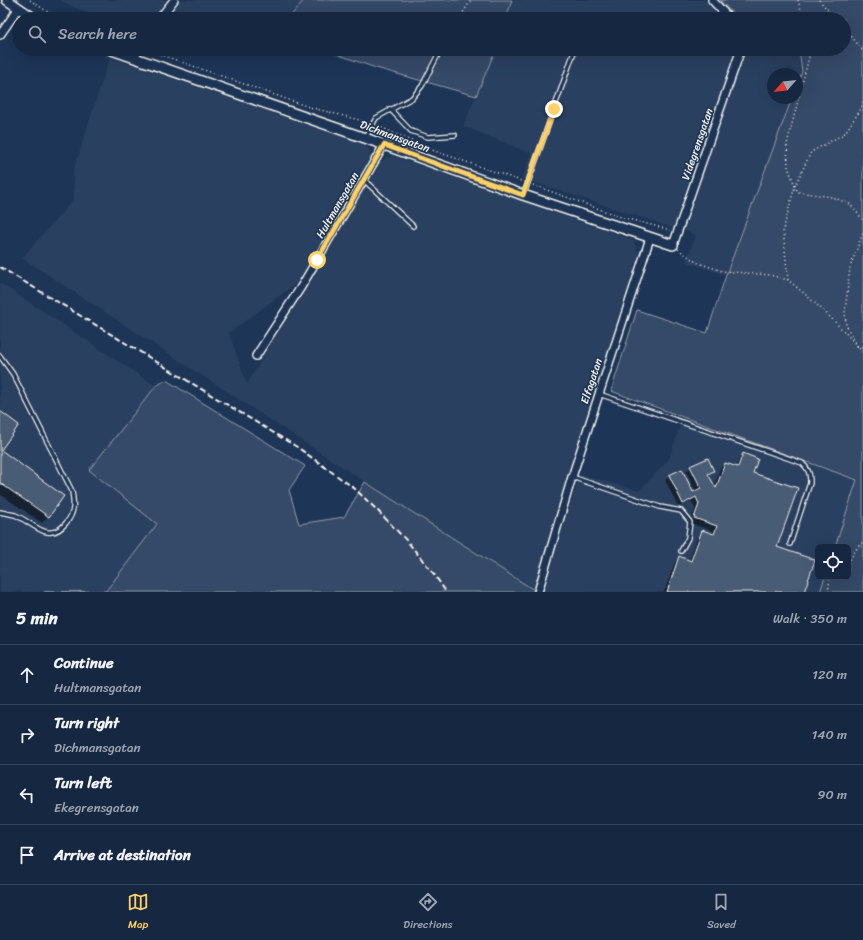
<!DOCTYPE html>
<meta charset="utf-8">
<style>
body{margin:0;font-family:Sriracha,sans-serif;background:#1f3048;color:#f1f3f6}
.controls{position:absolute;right:12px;bottom:12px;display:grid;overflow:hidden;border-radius:6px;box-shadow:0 4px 16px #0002}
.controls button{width:36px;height:36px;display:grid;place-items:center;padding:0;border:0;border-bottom:1px solid #35445a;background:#162841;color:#f1f3f6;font:20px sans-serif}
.compass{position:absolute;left:767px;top:68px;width:36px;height:36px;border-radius:50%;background:#162841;box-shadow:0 4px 16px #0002;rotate:242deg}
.stop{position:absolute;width:12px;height:12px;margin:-9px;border:3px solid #ffd166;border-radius:50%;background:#fff}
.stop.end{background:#ffd166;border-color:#fff;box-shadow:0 1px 4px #0008}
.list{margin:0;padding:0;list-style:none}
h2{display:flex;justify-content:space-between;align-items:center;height:52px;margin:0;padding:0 16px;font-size:17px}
h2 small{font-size:13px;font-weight:400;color:#9ea6b1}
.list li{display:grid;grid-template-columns:26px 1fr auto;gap:12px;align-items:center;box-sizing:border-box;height:60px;padding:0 16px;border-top:1px solid #35445a}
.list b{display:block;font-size:15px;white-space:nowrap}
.list p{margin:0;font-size:13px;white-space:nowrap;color:#9ea6b1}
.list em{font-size:13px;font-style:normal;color:#9ea6b1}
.icon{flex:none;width:22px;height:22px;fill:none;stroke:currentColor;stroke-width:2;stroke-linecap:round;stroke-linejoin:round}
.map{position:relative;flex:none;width:863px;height:592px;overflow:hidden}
.search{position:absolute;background:#162841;box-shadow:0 4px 16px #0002;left:12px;right:12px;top:12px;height:44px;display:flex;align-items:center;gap:10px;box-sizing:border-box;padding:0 14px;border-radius:22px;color:#9ea6b1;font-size:15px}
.sheet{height:292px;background:#162841}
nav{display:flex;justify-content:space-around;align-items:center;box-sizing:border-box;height:56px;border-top:1px solid #35445a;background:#162841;font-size:11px;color:#9ea6b1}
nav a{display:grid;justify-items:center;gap:2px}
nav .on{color:#ffd166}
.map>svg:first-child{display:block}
.built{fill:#2a4060}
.green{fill:#354a67;stroke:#949ea8}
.shadow{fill:#0007}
.building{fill:#485b74;stroke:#f4f1e8}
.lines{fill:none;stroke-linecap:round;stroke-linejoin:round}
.service-casing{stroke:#f4f1e8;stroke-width:6}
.minor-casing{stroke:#f4f1e8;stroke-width:10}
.tertiary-casing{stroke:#f4f1e8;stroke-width:12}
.path{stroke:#f4f1e8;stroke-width:1.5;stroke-dasharray:1 3;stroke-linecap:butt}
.service{stroke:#1d3557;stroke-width:3.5}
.minor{stroke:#1d3557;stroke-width:7}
.tertiary{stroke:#1d3557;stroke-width:9}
.rail{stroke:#f4f1e8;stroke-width:2;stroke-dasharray:6 3;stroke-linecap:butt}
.route{stroke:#ffd166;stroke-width:5}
.labels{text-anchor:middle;stroke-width:3.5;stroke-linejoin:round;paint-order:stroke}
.street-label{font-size:11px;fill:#f4f1e8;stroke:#1d3557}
</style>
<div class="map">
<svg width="863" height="592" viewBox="0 0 863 592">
<rect width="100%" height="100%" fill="#1d3557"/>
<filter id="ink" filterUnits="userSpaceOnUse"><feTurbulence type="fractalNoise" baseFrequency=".025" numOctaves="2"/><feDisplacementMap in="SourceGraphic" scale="8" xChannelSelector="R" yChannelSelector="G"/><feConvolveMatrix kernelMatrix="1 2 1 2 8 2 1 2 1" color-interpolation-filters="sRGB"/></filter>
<g filter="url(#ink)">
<!-- built -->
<g class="built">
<polygon points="59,0 169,0 153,19 100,19"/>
<polygon points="180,0 304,0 288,19 165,19"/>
<polygon points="512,0 707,0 725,19 506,19"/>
<polygon points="496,49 736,49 673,228 522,178 532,154 463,126"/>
<polygon points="746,49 799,49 802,72 797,85 797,74 773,74 773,98 792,98 726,275 686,262 696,235 684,230"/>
<polygon points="110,57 366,145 371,153 370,162 297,283 229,333 247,384 379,164 387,157 394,156 633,240 639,253 534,590 365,482 22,258 74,199 73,172"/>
<polygon points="0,283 156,386 89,470 157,523 106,591 0,592"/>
<polygon points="683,417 857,480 835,547 818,547 818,577 825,577 820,592 542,592 580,474 639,491 669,459"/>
</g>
<!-- green -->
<g class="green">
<polygon points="304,0 512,0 506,19 288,19"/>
<polygon points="720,0 863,0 863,592 820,592 825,577 848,577 848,547 835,547 857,480 611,391 637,310 707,333 726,275 792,98 797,98 797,85 802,72 799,49 844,49 844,19 738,19"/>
<polygon points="322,49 496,49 476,96 376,68"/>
<polygon points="166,380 305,466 289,490 299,524 344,517 365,482 534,590 534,592 44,592 106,591 157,524 89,470 156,386"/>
</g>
<!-- shadow -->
<g class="shadow">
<polygon points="0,451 62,496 48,516 42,523 0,494"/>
<polygon points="743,455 752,473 776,548 803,592 664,592 675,562 679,558 689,561 698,535 702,531 712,534 713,531 690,523 695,509 691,501 678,507 665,480 670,476 693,493 696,492 686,471 691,467 713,471 709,475 714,487 720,468 725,464 736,468 739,459"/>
</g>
<!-- building -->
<g class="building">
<polygon points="0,411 19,425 1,450 64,496 49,517 0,483"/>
<polygon points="743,453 758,459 753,473 798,488 777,547 815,560 804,592 667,592 679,556 691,561 702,530 714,534 717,526 694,518 699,504 696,497 683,504 669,475 682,469 693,492 701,488 690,466 708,458 714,471 708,474 716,488 725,463 738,467"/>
</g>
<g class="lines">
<defs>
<g id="service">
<polyline points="390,109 411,131 428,137 455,135"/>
<polyline points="366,137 376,118 412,98 422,86 441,49"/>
<polyline points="364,180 413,226"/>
<polyline points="524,194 575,49"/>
<path d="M 0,356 L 13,374 L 72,491 C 74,503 75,513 66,523 C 48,545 33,522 15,515 C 11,514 5,513 0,512"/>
<path d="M 599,394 L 802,463 C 809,469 810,474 810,483 L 790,544"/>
<polyline points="572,477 660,507 681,511 690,522 688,538 681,551"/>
</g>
<g id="minor">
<polyline points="712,0 730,19"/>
<polyline points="159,19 174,0"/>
<polyline points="0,35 18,9"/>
<polyline points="134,58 138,49"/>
<polyline points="673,245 741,49"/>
<polyline points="256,356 301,287 384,145"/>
<polyline points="538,592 572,477 650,238"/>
</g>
<g id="tertiary">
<polyline points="7,0 35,19"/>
<polyline points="109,49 365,138 523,195 673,245"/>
</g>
</defs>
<!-- service casing -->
<use href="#service" class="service-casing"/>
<!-- minor casing -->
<use href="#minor" class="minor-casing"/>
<!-- tertiary casing -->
<use href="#tertiary" class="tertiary-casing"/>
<!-- path -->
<g class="path">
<polyline points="30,0 48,12 64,19"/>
<polyline points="798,0 804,19"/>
<polyline points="819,0 836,19"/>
<polyline points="459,19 471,0"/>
<polyline points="844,27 863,51"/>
<polyline points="145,49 309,107 367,122"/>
<path d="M 811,49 L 787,144 L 788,167 L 795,186 L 783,230 L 788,280 C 815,302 841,326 863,353"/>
<polyline points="863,102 861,109 844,134 811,152 795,186 798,192 832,197 850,204 863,220"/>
<polyline points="378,126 429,149 524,182"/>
<polyline points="533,185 621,217 670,230"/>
<polyline points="678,249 696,262 722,271 770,275 788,280"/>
<polyline points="855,342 846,325 845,312 850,267 863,233"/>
<polyline points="857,346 863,347"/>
<polyline points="848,563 857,548 863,542"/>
<polyline points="828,592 830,578 833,577"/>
</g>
<!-- service -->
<use href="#service" class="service"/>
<!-- minor -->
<use href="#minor" class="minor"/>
<!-- tertiary -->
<use href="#tertiary" class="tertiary"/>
<!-- rail -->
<polyline class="rail" points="0,267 297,447 354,488 379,512 407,541 434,574 446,592"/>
</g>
</g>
<g class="lines" filter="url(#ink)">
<!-- route -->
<polyline class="route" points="317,260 384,145 523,195 554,109"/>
</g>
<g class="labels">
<!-- street labels -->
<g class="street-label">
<text transform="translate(395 136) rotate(20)" y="4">Dichmansgatan</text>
<text transform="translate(697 144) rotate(-71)" y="4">Videgrensgatan</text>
<text transform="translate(337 205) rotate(-60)" y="4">Hultmansgatan</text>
<text transform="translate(591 381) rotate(-72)" y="4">Elfagatan</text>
</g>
</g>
</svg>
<div class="controls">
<button><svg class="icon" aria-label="locate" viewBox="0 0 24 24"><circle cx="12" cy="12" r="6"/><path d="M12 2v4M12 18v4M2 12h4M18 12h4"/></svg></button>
</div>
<svg class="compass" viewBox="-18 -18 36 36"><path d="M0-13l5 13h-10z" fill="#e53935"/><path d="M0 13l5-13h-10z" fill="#9ea6b1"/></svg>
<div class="stop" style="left:317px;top:260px"></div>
<div class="stop end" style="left:554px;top:109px"></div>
<div class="search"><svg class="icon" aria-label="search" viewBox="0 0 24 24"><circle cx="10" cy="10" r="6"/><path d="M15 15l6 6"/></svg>Search here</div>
</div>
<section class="sheet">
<h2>5 min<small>Walk · 350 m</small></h2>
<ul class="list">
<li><svg class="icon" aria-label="ahead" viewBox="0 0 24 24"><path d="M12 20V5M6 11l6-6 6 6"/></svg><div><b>Continue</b><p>Hultmansgatan</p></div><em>120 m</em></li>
<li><svg class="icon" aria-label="right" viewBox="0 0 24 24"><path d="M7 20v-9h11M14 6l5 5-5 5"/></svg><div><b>Turn right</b><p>Dichmansgatan</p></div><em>140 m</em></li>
<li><svg class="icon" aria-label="left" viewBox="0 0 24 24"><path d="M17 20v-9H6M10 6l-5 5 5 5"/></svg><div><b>Turn left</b><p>Ekegrensgatan</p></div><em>90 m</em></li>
<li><svg class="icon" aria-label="arrive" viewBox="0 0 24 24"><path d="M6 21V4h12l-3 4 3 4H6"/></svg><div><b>Arrive at destination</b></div></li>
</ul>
</section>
<nav>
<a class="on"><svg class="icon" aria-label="map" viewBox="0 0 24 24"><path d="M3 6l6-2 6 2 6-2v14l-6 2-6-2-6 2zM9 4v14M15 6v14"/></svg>Map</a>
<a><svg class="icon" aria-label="directions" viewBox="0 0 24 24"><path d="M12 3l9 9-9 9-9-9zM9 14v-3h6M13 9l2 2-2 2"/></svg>Directions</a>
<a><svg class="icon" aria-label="saved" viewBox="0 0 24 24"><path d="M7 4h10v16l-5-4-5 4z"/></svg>Saved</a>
</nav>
